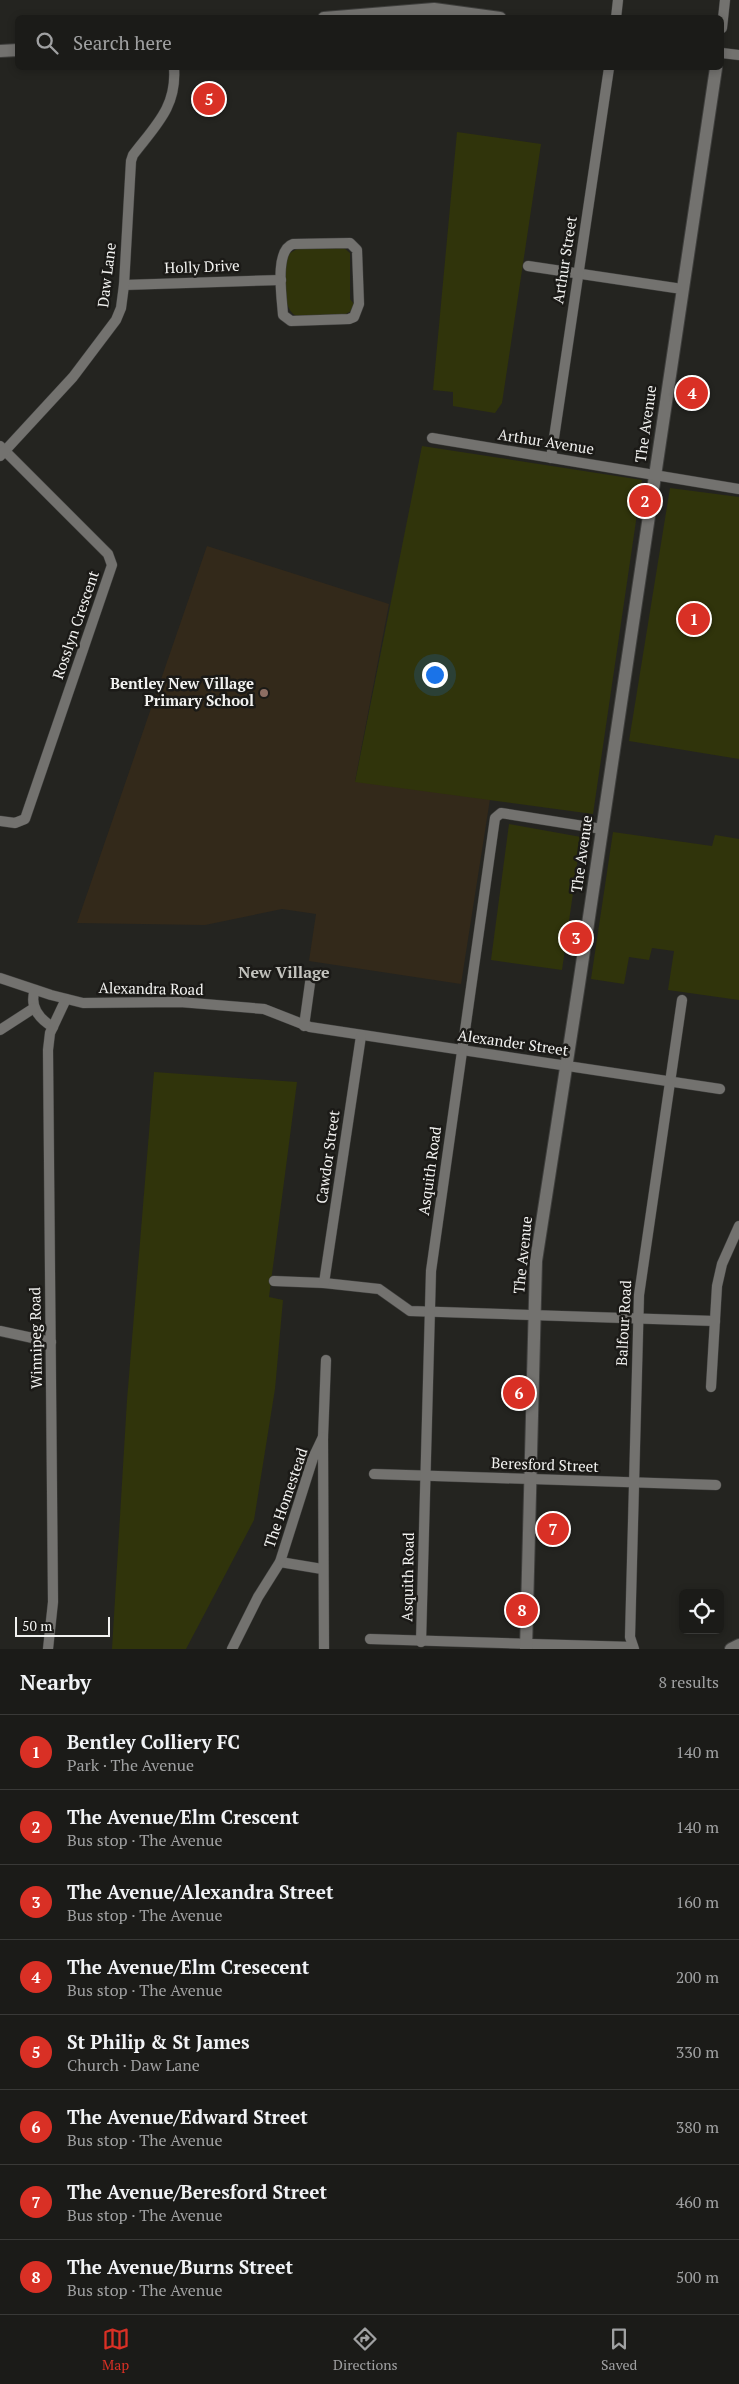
<!DOCTYPE html>
<meta charset="utf-8">
<style>
body{margin:0;font-family:"PT Serif",serif;background:#242421;color:#f1f3f6}
.controls{position:absolute;right:15px;bottom:15px;display:grid;overflow:hidden;border-radius:8px;box-shadow:0 2px 8px #0003}
.controls button{width:45px;height:45px;display:grid;place-items:center;padding:0;border:0;border-bottom:1px solid #393937;background:#1b1b18;color:#f1f3f6;font:25px sans-serif}
.scale{position:absolute;left:15px;bottom:12px;width:95px;box-sizing:border-box;padding-left:5px;border:2px solid #f2f2f0;border-top:0;font-size:14px;line-height:18px;white-space:nowrap;color:#f2f2f0;-webkit-text-stroke:4px #1b1a17;paint-order:stroke}
.you{position:absolute;left:434px;top:674px;width:18px;height:18px;margin:-12px;border:4px solid #fff;border-radius:50%;background:#1a73e8;box-shadow:0 0 0 8px #1a73e833}
.badge{display:grid;place-items:center;width:32px;height:32px;border-radius:50%;background:#d93025;color:#fff;font-size:16px;font-weight:700}
.pin{position:absolute;translate:-50% -50%;border:2px solid #fff;box-shadow:0 1px 5px #0006}
.list{margin:0;padding:0;list-style:none}
h2{display:flex;justify-content:space-between;align-items:center;height:65px;margin:0;padding:0 20px;font-size:21px}
h2 small{font-size:16px;font-weight:400;color:#a0a1a2}
.list li{display:grid;grid-template-columns:32px 1fr auto;gap:15px;align-items:center;box-sizing:border-box;height:75px;padding:0 20px;border-top:1px solid #393937}
.list b{display:block;font-size:19px;white-space:nowrap}
.list p{margin:0;font-size:16px;white-space:nowrap;color:#a0a1a2}
.list em{font-size:16px;font-style:normal;color:#a0a1a2}
.icon{flex:none;width:28px;height:28px;fill:none;stroke:currentColor;stroke-width:2;stroke-linecap:round;stroke-linejoin:round}
.map{position:relative;flex:none;width:739px;height:1649px;overflow:hidden}
.search{position:absolute;background:#1b1b18;box-shadow:0 2px 8px #0003;left:15px;right:15px;top:15px;height:55px;display:flex;align-items:center;gap:12px;box-sizing:border-box;padding:0 18px;border-radius:8px;color:#a0a1a2;font-size:19px}
.sheet{height:665px;background:#1b1b18}
nav{display:flex;justify-content:space-around;align-items:center;box-sizing:border-box;height:70px;border-top:1px solid #393937;background:#1b1b18;font-size:14px;color:#a0a1a2}
nav a{display:grid;justify-items:center;gap:2px}
nav .on{color:#d93025}
.map>svg:first-child{display:block}
.education{fill:#33291a}
.green{fill:#30340b}
.lines{fill:none;stroke-linecap:round;stroke-linejoin:round}
.minor-casing{stroke:#3f3f3d;stroke-width:11}
.tertiary-casing{stroke:#3f3f3d;stroke-width:14}
.minor{stroke:#73726f;stroke-width:10}
.tertiary{stroke:#73726f;stroke-width:12}
.education-dot{fill:#8d6e63;stroke:#1b1a17;stroke-width:2}
.labels{text-anchor:middle;stroke-width:5;stroke-linejoin:round;paint-order:stroke}
.street-label{font-size:15px;fill:#f2f2f0;stroke:#1b1a17}
.poi-label{font-size:15px;font-weight:bold;fill:#f2f2f0;stroke:#1b1a17;text-anchor:end}
.neighbourhood-label{font-size:16px;font-weight:bold;fill:#c3c3be;stroke:#1b1a17}
</style>
<div class="map">
<svg width="739" height="1649" viewBox="0 0 739 1649">
<rect width="100%" height="100%" fill="#242420"/>
<!-- education -->
<polygon class="education" points="207,546 389,604 355,781 490,799 461,984 309,961 316,914 282,909 205,925 77,923"/>
<!-- green -->
<g class="green">
<polygon points="457,132 541,144 502,403 495,413 453,406 453,392 433,390"/>
<path d="M 343,247 L 350,253 L 350,299 L 354,304 L 351,311 L 344,315 L 296,316 C 280,307 286,275 286,259 C 294,241 326,248 343,247 Z"/>
<polygon points="422,446 642,480 593,814 355,782"/>
<polygon points="670,488 739,497 739,759 629,741"/>
<polygon points="509,824 581,837 562,970 491,960"/>
<polygon points="613,832 712,846 715,835 739,839 739,1000 668,990 674,951 652,948 649,960 629,957 624,984 591,979"/>
<polygon points="154,1072 297,1082 269,1297 283,1300 275,1389 254,1520 186,1649 112,1649 127,1400"/>
</g>
<g class="lines">
<defs>
<g id="minor">
<polyline points="616,18 618,0"/>
<polyline points="722,28 725,0"/>
<polyline points="722,53 739,55"/>
<path d="M 350,243 L 357,250 L 359,304 L 354,317 L 349,319 L 291,321 L 283,315 C 282,298 274,250 293,244 Z"/>
<polyline points="528,266 682,289"/>
<polyline points="124,285 281,280"/>
<polyline points="432,438 739,489"/>
<polyline points="0,446 108,554 112,565 25,819 15,823 0,821"/>
<path d="M 0,456 L 73,377 L 116,320 L 121,308 L 124,285 L 131,161 L 133,155 C 155,126 177,107 174,68"/>
<polyline points="551,458 609,68"/>
<polyline points="0,978 51,995 83,1003 180,1002 264,1009 310,1027 720,1089"/>
<path d="M 35,990 C 29,1006 39,1019 53,1027"/>
<polyline points="304,1026 311,976 313,975"/>
<polyline points="0,1030 34,1008"/>
<polyline points="274,1281 324,1283 379,1289 410,1311 715,1321"/>
<polyline points="324,1283 361,1036"/>
<polyline points="0,1331 51,1342"/>
<polyline points="711,1387 717,1286 722,1264 739,1226"/>
<polyline points="323,1437 326,1360"/>
<polyline points="374,1474 716,1485"/>
<polyline points="280,1562 322,1569"/>
<polyline points="370,1639 633,1647"/>
<polyline points="421,1642 431,1271 495,818 501,813 602,829"/>
<polyline points="48,1649 53,1602 48,1050 50,1033 66,999"/>
<polyline points="232,1649 258,1597 280,1562 313,1458 323,1437 324,1649"/>
<polyline points="634,1649 630,1637 639,1295 682,1000"/>
</g>
<g id="tertiary">
<polyline points="324,18 434,9 500,18"/>
<polyline points="0,51 18,50"/>
<polyline points="526,1649 536,1261 579,984 716,68"/>
<polyline points="731,1649 739,1645"/>
</g>
</defs>
<!-- minor casing -->
<use href="#minor" class="minor-casing"/>
<!-- tertiary casing -->
<use href="#tertiary" class="tertiary-casing"/>
<!-- minor -->
<use href="#minor" class="minor"/>
<!-- tertiary -->
<use href="#tertiary" class="tertiary"/>
</g>
<!-- markers -->
<circle class="education-dot" cx="264" cy="693" r="5"/>
<g class="labels">
<!-- street labels -->
<g class="street-label">
<text transform="translate(565 260) rotate(-81)" y="5">Arthur Street</text>
<text transform="translate(202 267) rotate(-2)" y="5">Holly Drive</text>
<text transform="translate(107 275) rotate(-83)" y="5">Daw Lane</text>
<text transform="translate(646 424) rotate(-82)" y="5">The Avenue</text>
<text transform="translate(546 442) rotate(9)" y="5">Arthur Avenue</text>
<text transform="translate(76 625) rotate(-71)" y="5">Rosslyn Crescent</text>
<text transform="translate(582 854) rotate(-82)" y="5">The Avenue</text>
<text transform="translate(151 989) rotate(1)" y="5">Alexandra Road</text>
<text transform="translate(513 1043) rotate(8)" y="5">Alexander Street</text>
<text transform="translate(328 1157) rotate(-82)" y="5">Cawdor Street</text>
<text transform="translate(430 1171) rotate(-82)" y="5">Asquith Road</text>
<text transform="translate(523 1255) rotate(-84)" y="5">The Avenue</text>
<text transform="translate(624 1323) rotate(-87)" y="5">Balfour Road</text>
<text transform="translate(36 1338) rotate(-91)" y="5">Winnipeg Road</text>
<text transform="translate(545 1465) rotate(2)" y="5">Beresford Street</text>
<text transform="translate(286 1498) rotate(-71)" y="5">The Homestead</text>
<text transform="translate(408 1577) rotate(-89)" y="5">Asquith Road</text>
</g>
<!-- poi labels -->
<g class="poi-label">
<text x="254" y="689">Bentley New Village<tspan x="254" dy="17">Primary School</tspan></text>
</g>
<!-- neighbourhood labels -->
<g class="neighbourhood-label">
<text x="284" y="978">New Village</text>
</g>
</g>
</svg>
<div class="controls">
<button><svg class="icon" aria-label="locate" viewBox="0 0 24 24"><circle cx="12" cy="12" r="6"/><path d="M12 2v4M12 18v4M2 12h4M18 12h4"/></svg></button>
</div>
<div class="scale">50 m</div>
<div class="you"></div>
<div class="pin badge" style="left:694px;top:619px">1</div>
<div class="pin badge" style="left:645px;top:501px">2</div>
<div class="pin badge" style="left:576px;top:938px">3</div>
<div class="pin badge" style="left:692px;top:393px">4</div>
<div class="pin badge" style="left:209px;top:99px">5</div>
<div class="pin badge" style="left:519px;top:1393px">6</div>
<div class="pin badge" style="left:553px;top:1529px">7</div>
<div class="pin badge" style="left:522px;top:1610px">8</div>
<div class="search"><svg class="icon" aria-label="search" viewBox="0 0 24 24"><circle cx="10" cy="10" r="6"/><path d="M15 15l6 6"/></svg>Search here</div>
</div>
<section class="sheet">
<h2>Nearby<small>8 results</small></h2>
<ul class="list">
<li><span class="badge">1</span><div><b>Bentley Colliery FC</b><p>Park · The Avenue</p></div><em>140 m</em></li>
<li><span class="badge">2</span><div><b>The Avenue/Elm Crescent</b><p>Bus stop · The Avenue</p></div><em>140 m</em></li>
<li><span class="badge">3</span><div><b>The Avenue/Alexandra Street</b><p>Bus stop · The Avenue</p></div><em>160 m</em></li>
<li><span class="badge">4</span><div><b>The Avenue/Elm Cresecent</b><p>Bus stop · The Avenue</p></div><em>200 m</em></li>
<li><span class="badge">5</span><div><b>St Philip &amp; St James</b><p>Church · Daw Lane</p></div><em>330 m</em></li>
<li><span class="badge">6</span><div><b>The Avenue/Edward Street</b><p>Bus stop · The Avenue</p></div><em>380 m</em></li>
<li><span class="badge">7</span><div><b>The Avenue/Beresford Street</b><p>Bus stop · The Avenue</p></div><em>460 m</em></li>
<li><span class="badge">8</span><div><b>The Avenue/Burns Street</b><p>Bus stop · The Avenue</p></div><em>500 m</em></li>
</ul>
</section>
<nav>
<a class="on"><svg class="icon" aria-label="map" viewBox="0 0 24 24"><path d="M3 6l6-2 6 2 6-2v14l-6 2-6-2-6 2zM9 4v14M15 6v14"/></svg>Map</a>
<a><svg class="icon" aria-label="directions" viewBox="0 0 24 24"><path d="M12 3l9 9-9 9-9-9zM9 14v-3h6M13 9l2 2-2 2"/></svg>Directions</a>
<a><svg class="icon" aria-label="saved" viewBox="0 0 24 24"><path d="M7 4h10v16l-5-4-5 4z"/></svg>Saved</a>
</nav>
